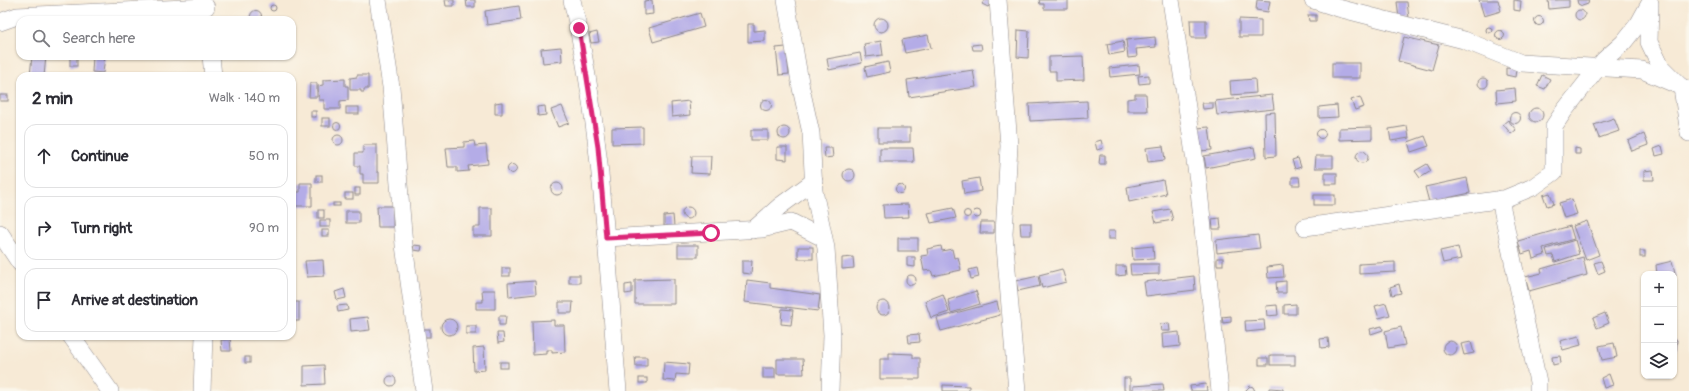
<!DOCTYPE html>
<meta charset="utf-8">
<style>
body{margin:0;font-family:Pangolin,sans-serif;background:#f2f2f3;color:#2b2b33}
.controls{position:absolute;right:12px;bottom:12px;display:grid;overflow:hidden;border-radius:8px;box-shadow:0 1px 3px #0004}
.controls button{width:36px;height:36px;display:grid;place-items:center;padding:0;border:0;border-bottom:1px solid #e1e1e2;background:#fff;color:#2b2b33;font:20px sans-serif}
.stop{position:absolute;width:12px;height:12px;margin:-9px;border:3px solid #db2777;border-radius:50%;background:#fff}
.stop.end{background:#db2777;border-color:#fff;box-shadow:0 1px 4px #0008}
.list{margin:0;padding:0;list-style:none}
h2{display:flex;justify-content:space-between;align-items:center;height:52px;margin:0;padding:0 16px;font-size:17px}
h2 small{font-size:13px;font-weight:400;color:#7c7c81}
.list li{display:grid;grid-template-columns:26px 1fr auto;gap:12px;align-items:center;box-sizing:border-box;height:64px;margin:0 8px 8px;padding:0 8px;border:1px solid #e1e1e2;border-radius:12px}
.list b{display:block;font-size:15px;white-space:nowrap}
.list em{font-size:13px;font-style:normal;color:#7c7c81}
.icon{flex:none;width:22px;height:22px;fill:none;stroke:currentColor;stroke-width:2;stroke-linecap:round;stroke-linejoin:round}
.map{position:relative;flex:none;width:1689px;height:391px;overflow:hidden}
.search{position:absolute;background:#fff;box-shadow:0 1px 3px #0004;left:16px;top:16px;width:280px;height:44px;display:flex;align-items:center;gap:10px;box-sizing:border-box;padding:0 14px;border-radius:12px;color:#7c7c81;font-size:15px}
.panel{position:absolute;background:#fff;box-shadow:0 1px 3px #0004;left:16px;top:72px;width:280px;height:268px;border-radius:12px}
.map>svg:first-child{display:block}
.building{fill:#b4ace7}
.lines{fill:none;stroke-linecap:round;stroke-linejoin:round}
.minor-casing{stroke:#8c8688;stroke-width:18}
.minor{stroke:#fff;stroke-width:17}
.route{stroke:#db2777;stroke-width:5}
</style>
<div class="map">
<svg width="1689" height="391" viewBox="0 0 1689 391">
<rect width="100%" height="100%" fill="#fbf7ec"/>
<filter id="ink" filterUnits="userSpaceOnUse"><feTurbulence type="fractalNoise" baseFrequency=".025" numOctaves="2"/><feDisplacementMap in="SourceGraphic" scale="8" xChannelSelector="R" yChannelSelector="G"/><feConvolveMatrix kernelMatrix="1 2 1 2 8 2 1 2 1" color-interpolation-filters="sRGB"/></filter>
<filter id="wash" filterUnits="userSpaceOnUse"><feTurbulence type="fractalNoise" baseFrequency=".012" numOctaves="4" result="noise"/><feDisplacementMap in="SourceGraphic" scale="16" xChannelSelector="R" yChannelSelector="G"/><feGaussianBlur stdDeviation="0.9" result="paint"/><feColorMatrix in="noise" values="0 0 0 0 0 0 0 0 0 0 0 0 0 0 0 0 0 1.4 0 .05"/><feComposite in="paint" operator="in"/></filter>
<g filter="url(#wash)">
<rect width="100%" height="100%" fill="#f7ead6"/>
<g id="blocks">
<!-- building -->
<g class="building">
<polygon points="445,0 454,0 454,6 446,6"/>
<polygon points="466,0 475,0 475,7 467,7"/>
<polygon points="652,0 653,14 644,15 644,1"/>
<polygon points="985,0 993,0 988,7 982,4"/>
<polygon points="1039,0 1068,0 1068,9 1044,9 1044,4 1040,4"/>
<polygon points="1257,0 1270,1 1268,12 1256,10"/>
<polygon points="1479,0 1498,0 1501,11 1484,16"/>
<polygon points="1514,0 1521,1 1520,11 1514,10"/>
<polygon points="1548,0 1569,0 1569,7 1549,9"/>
<polygon points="1577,0 1589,0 1588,4 1582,6 1578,4"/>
<polygon points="1397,2 1407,2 1409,18 1399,19"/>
<circle cx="273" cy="8" r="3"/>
<polygon points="519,6 521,20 487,25 485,11"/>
<circle cx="1580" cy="15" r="5"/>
<circle cx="256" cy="16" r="5.5"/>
<polygon points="700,13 704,27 653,42 649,28"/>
<polygon points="1308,15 1316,15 1316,21 1309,21"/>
<circle cx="1539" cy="21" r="4.5"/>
<circle cx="881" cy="25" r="7"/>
<polygon points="1239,19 1261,20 1261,37 1239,37"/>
<polygon points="1190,20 1206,20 1206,38 1191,38"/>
<polygon points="748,24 754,24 754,31 765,30 765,41 748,42"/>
<circle cx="1489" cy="30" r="3"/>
<polygon points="1018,30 1029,31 1028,58 1017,57"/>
<circle cx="1500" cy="35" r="4.5"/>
<polygon points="597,32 599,42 591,43 589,34"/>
<polygon points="928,35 931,48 905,53 902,40"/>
<polygon points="1155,37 1156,47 1136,49 1137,57 1128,58 1126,40"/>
<polygon points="1404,37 1439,45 1432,70 1398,61"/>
<polygon points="881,41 883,55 866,57 864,44"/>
<polygon points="1123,41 1125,52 1109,55 1107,44"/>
<polygon points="981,44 982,50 973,50 972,45"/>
<polygon points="561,47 562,61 543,63 541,49"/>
<polygon points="786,47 789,74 779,75 776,48"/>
<polygon points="860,53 862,63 829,70 827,59"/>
<polygon points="32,56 46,56 44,76 30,76"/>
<rect x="70" y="56" width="7" height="10"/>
<polygon points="93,56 105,56 103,73 92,72"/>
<polygon points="1083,56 1084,80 1056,81 1056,71 1049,71 1049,57"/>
<polygon points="888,62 890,72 867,77 865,67"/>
<rect x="1332" y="63" width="28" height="15"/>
<polygon points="1139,65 1140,74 1110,77 1109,68"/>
<polygon points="1506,68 1516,69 1515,77 1506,75"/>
<polygon points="973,70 976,87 909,97 907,80"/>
<polygon points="357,75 368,75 368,89 364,89 364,92 361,92 361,90 350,90 350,78 357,77"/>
<polygon points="1149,75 1149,83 1139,84 1138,76"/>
<polygon points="1542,75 1550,79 1545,89 1537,86"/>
<circle cx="1483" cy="83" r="5"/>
<polygon points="345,79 345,86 348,86 348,100 340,101 340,109 324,109 324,100 319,100 318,86 323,85 323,80"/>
<polygon points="1255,79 1256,93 1231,95 1230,81"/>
<polygon points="310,83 317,83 317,97 309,97"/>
<polygon points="1515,88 1516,101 1497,103 1496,90"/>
<polygon points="1135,94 1146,94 1147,111 1127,111 1127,99 1135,98"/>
<rect x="0" y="95" width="8" height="6"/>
<polygon points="1272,95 1274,109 1217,115 1215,101"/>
<polygon points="1360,97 1364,107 1355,110 1351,100"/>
<circle cx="766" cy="105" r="5.5"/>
<polygon points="689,101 690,115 672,117 671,103"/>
<polygon points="1087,101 1088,118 1030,121 1029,104"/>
<polygon points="502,102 502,114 495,114 495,103"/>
<polygon points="1202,103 1213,103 1213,108 1203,109"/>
<polygon points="1337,105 1338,117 1319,118 1319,107"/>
<polygon points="545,106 546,115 538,116 537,107"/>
<polygon points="562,106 569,123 558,127 551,110"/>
<rect x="346" y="107" width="13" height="7"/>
<circle cx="1536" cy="115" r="7"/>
<rect x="311" y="111" width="5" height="6"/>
<polygon points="1275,112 1276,156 1266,157 1265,113"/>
<circle cx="1515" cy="118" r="5.5"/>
<rect x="322" y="118" width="8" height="8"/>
<polygon points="1614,118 1619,131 1599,138 1594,125"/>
<polygon points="1508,120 1516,130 1511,134 1503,124"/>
<circle cx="337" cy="126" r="3.5"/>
<polygon points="1407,126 1409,138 1391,141 1389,129"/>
<circle cx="784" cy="133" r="6"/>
<polygon points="643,127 643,143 612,144 612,128"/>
<polygon points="1209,127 1212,150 1199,151 1197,128"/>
<polygon points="1372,127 1372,139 1339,140 1339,128"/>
<rect x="878" y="128" width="32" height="14"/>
<circle cx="1321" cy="134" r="4.5"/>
<rect x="751" y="130" width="17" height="10"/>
<polygon points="1644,134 1648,145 1632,151 1628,141"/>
<circle cx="338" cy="140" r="5"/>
<polygon points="1425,136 1429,146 1411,152 1408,142"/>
<polygon points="1101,140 1103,148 1097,150 1095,142"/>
<polygon points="474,141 475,146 486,145 488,164 468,166 469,171 457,172 457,167 448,167 446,148 464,147 464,142"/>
<polygon points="363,145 377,145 377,172 379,172 379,183 363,183 363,174 360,174 360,166 355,166 355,153 363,153"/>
<polygon points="1163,146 1165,160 1148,162 1146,148"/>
<polygon points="1662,146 1664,154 1656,156 1654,149"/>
<polygon points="777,147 787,147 787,160 777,159"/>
<polygon points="1254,147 1256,158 1206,168 1204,156"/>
<polygon points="824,148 832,148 833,157 825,158"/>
<polygon points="880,148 913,148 914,162 880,162"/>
<polygon points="1575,148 1580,149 1580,154 1575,154"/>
<circle cx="1362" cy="157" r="6"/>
<polygon points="1100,155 1105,155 1105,164 1099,164"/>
<polygon points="692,156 711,156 710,174 691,173"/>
<polygon points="1316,156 1333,156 1333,168 1315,168"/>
<polygon points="1298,158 1301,167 1295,169 1292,160"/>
<polygon points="1427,164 1431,171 1420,178 1415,171"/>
<circle cx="512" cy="169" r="4.5"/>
<circle cx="849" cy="175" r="6"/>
<polygon points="1653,170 1654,180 1644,180 1644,171"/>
<rect x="1325" y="173" width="12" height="11"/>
<rect x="316" y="175" width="6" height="7"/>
<polygon points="1292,177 1299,177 1300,185 1292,185"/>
<polygon points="979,178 981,191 964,194 962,181"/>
<polygon points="1467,178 1470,193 1429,202 1425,187"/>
<polygon points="1163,180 1166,194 1129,202 1127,187"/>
<polygon points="300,183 312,183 312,206 292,206 292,192 300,192"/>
<circle cx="557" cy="189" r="6"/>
<circle cx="900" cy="189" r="4.5"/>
<rect x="355" y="188" width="5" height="7"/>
<rect x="345" y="193" width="8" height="6"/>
<polygon points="1550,193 1554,204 1547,206 1543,195"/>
<rect x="1314" y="195" width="21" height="10"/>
<polygon points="1572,199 1577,214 1564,218 1559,203"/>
<rect x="333" y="203" width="7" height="3"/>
<polygon points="908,204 909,217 884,218 883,205"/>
<polygon points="377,206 393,206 393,227 378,227"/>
<circle cx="688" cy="213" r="6"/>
<polygon points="480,208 492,208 492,236 473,236 473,227 480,227"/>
<polygon points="953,208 956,218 931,223 928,213"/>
<polygon points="1170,209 1173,220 1156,223 1153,212"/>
<rect x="318" y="210" width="6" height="8"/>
<circle cx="977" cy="214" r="4"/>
<circle cx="967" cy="214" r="3.5"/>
<rect x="346" y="211" width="13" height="12"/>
<polygon points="673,215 674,226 664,226 664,216"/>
<polygon points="1220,218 1221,229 1213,229 1212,219"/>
<rect x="320" y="220" width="10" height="7"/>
<polygon points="1587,221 1599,255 1586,260 1573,226"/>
<polygon points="981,222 994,222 994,233 980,233"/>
<polygon points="1020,223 1031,223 1031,235 1021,235"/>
<polygon points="1570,226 1574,239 1543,248 1545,255 1533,259 1531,251 1522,254 1518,241"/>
<rect x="322" y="230" width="7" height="6"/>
<rect x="1108" y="231" width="7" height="8"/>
<polygon points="1258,235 1260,248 1217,253 1216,240"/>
<rect x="898" y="238" width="20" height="13"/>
<polygon points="1575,240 1579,254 1555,262 1553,255 1548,256 1546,249"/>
<polygon points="414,245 422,246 421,251 413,250"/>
<rect x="678" y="245" width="20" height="12"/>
<polygon points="941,246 942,251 952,249 954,258 958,257 961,270 933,276 931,270 924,271 921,256 928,255 927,249"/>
<polygon points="1153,246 1154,259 1133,260 1132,248"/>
<rect x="798" y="247" width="15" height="12"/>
<polygon points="1458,247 1461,259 1443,263 1440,251"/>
<rect x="1640" y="251" width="5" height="6"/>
<polygon points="853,257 854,268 842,269 842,258"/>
<polygon points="907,257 915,257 915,267 907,266"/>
<polygon points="1583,257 1587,275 1529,291 1525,277 1542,273 1541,269"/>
<rect x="1217" y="258" width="6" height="7"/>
<polygon points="323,260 324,276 307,277 305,261"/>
<polygon points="742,261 752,261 751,274 742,273"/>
<polygon points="1601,261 1605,271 1598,274 1594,263"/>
<polygon points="1672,261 1676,276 1674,276 1674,274 1657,274 1656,265"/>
<polygon points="1395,262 1395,272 1359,274 1359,264"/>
<polygon points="1130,264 1159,264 1159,274 1131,275"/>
<polygon points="1283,265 1284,277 1268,278 1267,267"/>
<polygon points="1116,266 1125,266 1126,275 1116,276"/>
<rect x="502" y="268" width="8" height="8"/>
<polygon points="977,268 979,277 971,279 969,270"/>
<polygon points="1062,269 1066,282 1042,288 1039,275"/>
<rect x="569" y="275" width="11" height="8"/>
<circle cx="911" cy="280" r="5"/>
<polygon points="1038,276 1040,286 1018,291 1016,281"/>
<polygon points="1194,276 1195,290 1146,296 1144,282"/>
<polygon points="674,279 674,304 635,304 635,280"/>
<polygon points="747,280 770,283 770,288 820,295 818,311 745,302"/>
<polygon points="535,281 536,294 509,297 508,283"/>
<polygon points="1286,281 1286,293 1277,293 1276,282"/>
<polygon points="632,284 632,293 625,294 625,285"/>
<polygon points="1399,284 1401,293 1392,295 1390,287"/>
<polygon points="344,289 346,298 337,300 335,292"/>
<polygon points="482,290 495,290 495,309 476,309 476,302 483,302"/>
<polygon points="976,291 980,304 951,313 948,300"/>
<polygon points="943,294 949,312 931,318 925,301"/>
<circle cx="883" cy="308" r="7"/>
<rect x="292" y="302" width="7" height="19"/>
<polygon points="559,302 573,302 572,313 559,313"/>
<polygon points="997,302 1000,315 941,331 937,318"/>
<polygon points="1386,303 1390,315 1379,318 1375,306"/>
<polygon points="1296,304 1296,314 1284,314 1284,305"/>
<polygon points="347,305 348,310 338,312 337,306"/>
<polygon points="1277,305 1278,315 1267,316 1266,306"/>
<polygon points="782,309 793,310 791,325 781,324"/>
<polygon points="1605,313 1609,323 1597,328 1593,318"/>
<polygon points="499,316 506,316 505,325 499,325"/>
<polygon points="1231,316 1231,322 1223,323 1222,317"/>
<polygon points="368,317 370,330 351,332 350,319"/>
<circle cx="449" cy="327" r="8"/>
<polygon points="554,320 554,325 564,325 565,352 552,353 552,350 546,350 546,354 533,355 532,321"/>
<polygon points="1264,320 1265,330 1246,332 1245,321"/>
<polygon points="1169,323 1170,331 1161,331 1160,324"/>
<rect x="466" y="326" width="10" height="8"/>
<polygon points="1382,326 1383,330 1371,334 1370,329"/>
<polygon points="1401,327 1405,345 1388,348 1385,331"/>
<rect x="420" y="329" width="10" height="8"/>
<polygon points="1179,332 1180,346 1163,348 1162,334"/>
<polygon points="497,333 503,333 504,342 498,343"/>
<polygon points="919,334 920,342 909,343 908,335"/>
<polygon points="1579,336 1581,345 1563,350 1560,341"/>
<polygon points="1328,338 1329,347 1321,348 1320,339"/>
<polygon points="230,339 231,351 222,351 221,340"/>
<polygon points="1674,339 1677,340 1676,352 1674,352"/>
<circle cx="1450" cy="348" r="7"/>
<polygon points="1471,342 1474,353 1464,355 1461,344"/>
<polygon points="1614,343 1617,357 1602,360 1599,346"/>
<polygon points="484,347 485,370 474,371 473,348"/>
<polygon points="889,353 913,354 913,358 920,358 920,379 880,379 880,359 889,359"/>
<rect x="1270" y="355" width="25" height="10"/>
<polygon points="1560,356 1561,363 1553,365 1552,357"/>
<rect x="245" y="357" width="5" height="6"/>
<polygon points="635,357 647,357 647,366 636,366"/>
<rect x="1259" y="358" width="9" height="7"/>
<polygon points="777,359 803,359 804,374 777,374"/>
<rect x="500" y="362" width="8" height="6"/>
<polygon points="664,362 689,364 688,375 676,374 675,381 663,380"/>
<polygon points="324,365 325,384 304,385 304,366"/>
<rect x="763" y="368" width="12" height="10"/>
<polygon points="1609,374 1613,385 1604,388 1601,378"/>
<circle cx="391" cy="381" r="5"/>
<rect x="639" y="378" width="8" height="5"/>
<polygon points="1124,378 1130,378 1130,391 1124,390"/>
<polygon points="1163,384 1164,391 1133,391 1133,386"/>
<polygon points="1206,384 1207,391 1191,391 1190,386"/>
<polygon points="943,385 969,386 969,391 943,391"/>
<polygon points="1250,386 1253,387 1255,391 1245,391"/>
<polygon points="1269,388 1283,389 1283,391 1269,391"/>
</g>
</g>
</g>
<g filter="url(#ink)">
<use href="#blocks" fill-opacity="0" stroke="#8c8688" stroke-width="1"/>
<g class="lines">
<defs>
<g id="minor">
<polyline points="378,0 391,87 404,245 424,391"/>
<path d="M 572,0 C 602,128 607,260 618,391"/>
<polyline points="786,0 801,88 811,133 814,191 826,248 832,335 830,391"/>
<polyline points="998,0 1009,146 1004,234 1017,391"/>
<polyline points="1171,0 1198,181 1220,391"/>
<polyline points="1313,0 1338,8 1464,40 1521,63 1642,70 1689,90"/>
<polyline points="1650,6 1649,42 1661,67 1682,88 1689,133"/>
<polyline points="0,22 17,16 206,7"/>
<polyline points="211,56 213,76"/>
<polyline points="1500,199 1538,382 1538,391"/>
<polyline points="1305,227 1504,199 1533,187 1554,172 1554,126 1564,111 1604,60 1623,43 1639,23 1650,3"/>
<polyline points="753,230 780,206 814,181"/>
<polyline points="0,233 20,263"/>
<polyline points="606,238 762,229 791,222 823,238"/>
<polyline points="71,336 110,391"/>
<polyline points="202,391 204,336"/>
</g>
</defs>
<!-- minor casing -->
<use href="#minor" class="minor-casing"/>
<!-- minor -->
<use href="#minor" class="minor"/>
</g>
</g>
<g class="lines" filter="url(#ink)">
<!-- route -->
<polyline class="route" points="579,28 598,147 606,238 711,233"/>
</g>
</svg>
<div class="controls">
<button>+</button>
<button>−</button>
<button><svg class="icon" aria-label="layers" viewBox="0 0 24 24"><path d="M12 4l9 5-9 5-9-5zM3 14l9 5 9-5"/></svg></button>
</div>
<div class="stop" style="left:711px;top:233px"></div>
<div class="stop end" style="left:579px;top:28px"></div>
<div class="search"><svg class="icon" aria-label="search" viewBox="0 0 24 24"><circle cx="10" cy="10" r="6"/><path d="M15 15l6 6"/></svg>Search here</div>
<section class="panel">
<h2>2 min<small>Walk · 140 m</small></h2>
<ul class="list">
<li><svg class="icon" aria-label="ahead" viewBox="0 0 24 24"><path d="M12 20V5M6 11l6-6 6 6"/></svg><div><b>Continue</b></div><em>50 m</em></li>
<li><svg class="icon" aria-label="right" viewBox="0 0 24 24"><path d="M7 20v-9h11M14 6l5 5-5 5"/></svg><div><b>Turn right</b></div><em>90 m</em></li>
<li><svg class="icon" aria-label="arrive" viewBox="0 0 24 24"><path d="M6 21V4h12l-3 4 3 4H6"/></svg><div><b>Arrive at destination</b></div></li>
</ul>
</section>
</div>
